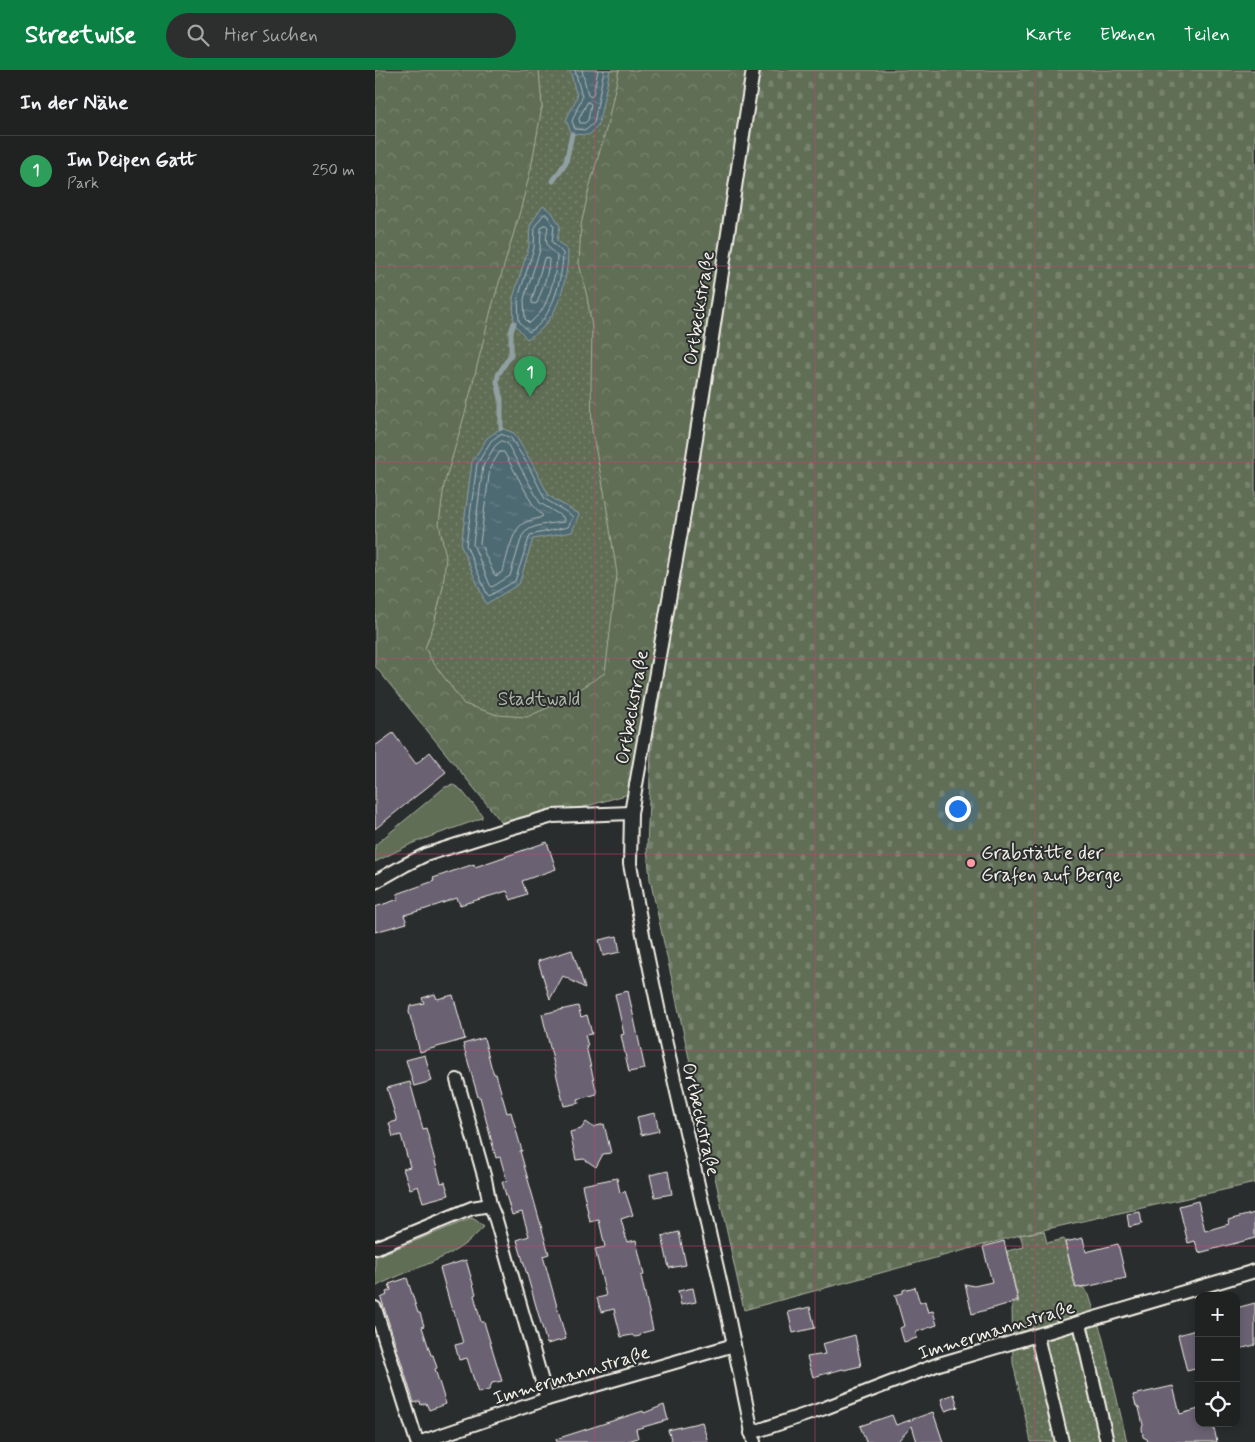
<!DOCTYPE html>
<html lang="de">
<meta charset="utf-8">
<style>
body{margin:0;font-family:Mynerve,sans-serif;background:#2d2f2f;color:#f1f3f6}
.controls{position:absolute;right:15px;bottom:15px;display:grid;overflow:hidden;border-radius:10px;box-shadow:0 2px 8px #0003}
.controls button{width:45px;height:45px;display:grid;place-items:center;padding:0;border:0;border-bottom:1px solid #3d3f40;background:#202222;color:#f1f3f6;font:25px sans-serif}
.you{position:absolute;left:582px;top:738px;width:18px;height:18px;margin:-12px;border:4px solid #fff;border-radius:50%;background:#1a73e8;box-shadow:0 0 0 8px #1a73e833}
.badge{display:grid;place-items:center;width:32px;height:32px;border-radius:50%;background:#0b8043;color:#fff;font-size:16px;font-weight:700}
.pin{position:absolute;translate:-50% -41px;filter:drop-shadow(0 1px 2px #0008)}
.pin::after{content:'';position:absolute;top:26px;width:18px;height:15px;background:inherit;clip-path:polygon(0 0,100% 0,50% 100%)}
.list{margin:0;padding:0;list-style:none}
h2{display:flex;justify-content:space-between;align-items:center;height:65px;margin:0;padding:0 20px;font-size:21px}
h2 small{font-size:16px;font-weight:400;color:#a2a4a5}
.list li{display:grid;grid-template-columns:32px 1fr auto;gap:15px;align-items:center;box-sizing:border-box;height:70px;padding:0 20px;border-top:1px solid #3d3f40}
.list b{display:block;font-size:19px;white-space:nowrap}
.list p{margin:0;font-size:16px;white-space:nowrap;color:#a2a4a5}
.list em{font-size:16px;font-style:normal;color:#a2a4a5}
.icon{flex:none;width:28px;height:28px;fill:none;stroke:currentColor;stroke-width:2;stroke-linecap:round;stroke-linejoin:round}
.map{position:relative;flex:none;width:880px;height:1372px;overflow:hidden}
header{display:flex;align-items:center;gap:30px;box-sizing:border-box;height:70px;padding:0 25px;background:#0b8043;color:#fff}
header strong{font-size:24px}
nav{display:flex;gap:28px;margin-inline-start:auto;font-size:18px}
.search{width:350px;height:45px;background:#2d2f2f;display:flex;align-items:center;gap:12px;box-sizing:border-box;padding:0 18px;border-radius:28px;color:#a2a4a5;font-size:19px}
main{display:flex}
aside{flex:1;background:#202222}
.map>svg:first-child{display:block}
.green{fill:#616e56;stroke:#aab09f}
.forest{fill:url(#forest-crowns);stroke:#aab09f}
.cemetery{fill:url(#cemetery-stones);stroke:#aab09f}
.park{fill:url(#park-dots);stroke:#aab09f}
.water{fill:url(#water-ripples);stroke:#90a0a2}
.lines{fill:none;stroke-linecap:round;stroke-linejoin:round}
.shore{stroke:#b2bbb9;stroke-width:1}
.stream{stroke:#90a0a2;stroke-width:5}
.building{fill:#6b6273;stroke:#f4f1e8}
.street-casing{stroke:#f4f1e8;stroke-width:16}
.street{stroke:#2a2d2e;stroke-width:12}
.grid{fill:none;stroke:#cc4377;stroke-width:1;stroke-opacity:0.55}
.poi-dot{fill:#ff9aa2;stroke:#2a2d2e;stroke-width:2}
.labels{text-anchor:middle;stroke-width:4;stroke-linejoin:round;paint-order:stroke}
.street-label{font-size:19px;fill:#f4f1e8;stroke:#2a2d2e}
.park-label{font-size:19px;fill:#b2b6a6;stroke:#2a2d2e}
.poi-label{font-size:19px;fill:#f4f1e8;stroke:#2a2d2e;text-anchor:start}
</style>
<header>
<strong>Streetwise</strong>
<div class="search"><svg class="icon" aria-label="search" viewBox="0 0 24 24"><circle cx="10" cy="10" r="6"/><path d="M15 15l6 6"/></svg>Hier suchen</div>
<nav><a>Karte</a><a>Ebenen</a><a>Teilen</a></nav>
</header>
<main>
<aside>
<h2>In der Nähe<small></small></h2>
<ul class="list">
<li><span class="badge" style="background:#2e9e5b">1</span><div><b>Im Deipen Gatt</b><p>Park</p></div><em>250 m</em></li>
</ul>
</aside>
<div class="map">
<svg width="880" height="1372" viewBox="0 0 880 1372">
<defs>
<pattern id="forest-crowns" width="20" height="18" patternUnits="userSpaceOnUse" patternTransform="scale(1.25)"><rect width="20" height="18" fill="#616e56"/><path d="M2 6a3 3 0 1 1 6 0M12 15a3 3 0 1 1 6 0" fill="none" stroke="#78836e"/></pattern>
<pattern id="cemetery-stones" width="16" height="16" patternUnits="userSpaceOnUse" patternTransform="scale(1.25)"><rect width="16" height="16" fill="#616e56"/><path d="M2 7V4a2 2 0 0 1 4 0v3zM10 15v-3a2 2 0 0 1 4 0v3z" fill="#78836e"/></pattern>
<pattern id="park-dots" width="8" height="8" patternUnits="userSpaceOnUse" patternTransform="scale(1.25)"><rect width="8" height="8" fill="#616e56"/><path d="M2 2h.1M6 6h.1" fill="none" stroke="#78836e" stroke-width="1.8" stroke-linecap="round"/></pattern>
<pattern id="water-ripples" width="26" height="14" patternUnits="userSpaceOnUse" patternTransform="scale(1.25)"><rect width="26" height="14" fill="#4e6a73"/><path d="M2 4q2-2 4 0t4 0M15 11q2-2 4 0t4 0" fill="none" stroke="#688087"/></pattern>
</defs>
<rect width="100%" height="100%" fill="#2a2d2e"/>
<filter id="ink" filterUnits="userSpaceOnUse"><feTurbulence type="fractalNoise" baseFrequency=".02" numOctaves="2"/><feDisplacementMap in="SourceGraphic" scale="10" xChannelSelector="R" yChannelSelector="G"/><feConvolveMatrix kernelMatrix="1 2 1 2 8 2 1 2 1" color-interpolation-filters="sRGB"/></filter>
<g filter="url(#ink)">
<!-- green -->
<g class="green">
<polygon points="78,715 84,718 87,721 107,745 107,748 38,773 0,792 0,775 70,717"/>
<path d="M 97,1148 L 102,1151 L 109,1157 C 97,1169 84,1180 68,1187 C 46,1198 22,1205 0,1217 L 0,1187 Z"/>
</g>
<!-- forest -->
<polygon class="forest" points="0,0 373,0 331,276 254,724 132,759 0,596"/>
<!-- cemetery -->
<polygon class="cemetery" points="382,0 880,0 880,1113 645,1165 369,1240 275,809 272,778 276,683"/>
<!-- park -->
<g class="park">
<polygon points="164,0 244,0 232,56 215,115 206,155 204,193 212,227 217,257 216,313 217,361 229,421 242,504 230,603 179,635 152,647 123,645 89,634 57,591 50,578 59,554 68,517 71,487 64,454 69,415 91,340 116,240 146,138 156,98 167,37"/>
<polygon points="669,1161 672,1173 689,1169 700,1218 708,1217 714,1225 727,1265 752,1372 656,1372 638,1293 637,1234 644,1232 632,1181 649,1177 645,1165"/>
</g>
<!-- water -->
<g class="water">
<polygon points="195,0 235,0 223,56 214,65 197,64 191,50 202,27"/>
<path d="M 168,136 L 177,142 L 185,156 L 182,170 L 193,181 C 193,202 187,231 175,248 C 170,257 161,264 152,269 L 139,253 L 138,228 L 154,176 L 155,155 Z"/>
<polygon points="126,358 139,363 157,393 174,426 204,444 197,462 158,469 144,514 111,534 86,476 97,392 112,368"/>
</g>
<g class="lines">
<!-- shore -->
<g class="shore">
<polyline points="200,0 207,27 197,51 200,59 211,60 219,53 229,0"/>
<polyline points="207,0 213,25 216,27 218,25 223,0"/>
<polygon points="213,32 216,34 213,50 210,53 205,53 204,49"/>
<path d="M 171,144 L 179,156 L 177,172 L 188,183 C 188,206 177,251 154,262 L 144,251 L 143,228 L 159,178 L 160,156 L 168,145 Z"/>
<path d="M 168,155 L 171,155 L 173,157 C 170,173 170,174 182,186 C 182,201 174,231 165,243 C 162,246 159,249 156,252 L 154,253 L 150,249 L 149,229 L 165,180 L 166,159 Z"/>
<path d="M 171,188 L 174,189 C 174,203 167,220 162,233 L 159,234 L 157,233 L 157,230 L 169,189 Z"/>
<polygon points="126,364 136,368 153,395 170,429 196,445 198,447 193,457 155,465 140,511 114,526 112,524 91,475 102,394 116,371"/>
<path d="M 127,371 L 132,373 L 165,433 L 188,447 L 189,450 L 188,452 C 175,454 154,454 147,466 L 135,506 L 117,517 L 115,515 L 98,474 L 108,396 L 120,376 Z"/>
<path d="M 125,382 L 129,382 L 158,435 L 168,446 C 163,450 155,449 149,453 C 137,459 132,488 128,501 L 121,506 L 119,504 L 105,473 L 115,398 Z"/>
</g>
<!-- stream -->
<g class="stream">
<polyline points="178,111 191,92 197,64"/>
<polyline points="126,358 126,329 122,312 123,305 136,284 136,262 139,253"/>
</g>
</g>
<!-- building -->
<g class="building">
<polygon points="18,663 41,694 55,682 71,702 0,759 0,676"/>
<polygon points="172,772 181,799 147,811 152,824 136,830 132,821 85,835 82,828 51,839 29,845 32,853 0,862 0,837 24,829 22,824 59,811 58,808 99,794 100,797"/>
<polygon points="242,866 245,882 228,886 224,870"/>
<polygon points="197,880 210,918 188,906 175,929 163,891"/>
<polygon points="253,921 270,999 254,1002 246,965 249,964 240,924"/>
<polygon points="60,924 62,929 78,925 90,969 45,982 34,942 35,936 49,933 47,928"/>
<polygon points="203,936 206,947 212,945 217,964 210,965 213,976 211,976 222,1024 203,1029 204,1033 189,1036 167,944"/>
<polygon points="109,968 116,996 119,1004 121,1004 132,1043 136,1042 147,1081 145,1081 174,1184 168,1186 191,1269 172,1274 142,1170 154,1166 147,1142 137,1145 127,1112 132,1111 125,1087 121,1088 105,1027 103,1027 88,974"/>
<polygon points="50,985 57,1011 39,1016 31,990"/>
<polygon points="35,1012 48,1059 51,1058 66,1113 70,1112 74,1125 48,1132 43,1116 35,1119 28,1099 35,1097 26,1065 18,1067 14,1053 22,1051 12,1018"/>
<polygon points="280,1043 284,1061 266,1065 262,1047"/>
<polygon points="211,1052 218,1057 229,1054 236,1083 228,1084 221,1097 209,1089 201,1090 195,1062 206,1059"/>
<polygon points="293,1101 297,1124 280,1127 275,1105"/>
<polygon points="242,1108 245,1123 250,1121 258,1145 246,1149 252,1172 261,1170 269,1205 266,1206 278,1260 267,1263 265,1266 260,1267 257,1265 246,1267 239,1239 226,1242 222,1228 231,1226 220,1179 230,1177 224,1150 215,1152 207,1115"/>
<polygon points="823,1131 830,1161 854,1154 853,1150 880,1143 880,1168 824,1183 820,1171 813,1173 804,1136"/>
<polygon points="765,1142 767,1154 754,1157 752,1144"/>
<polygon points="304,1162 311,1195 294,1198 287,1166"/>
<polygon points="708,1168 711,1182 743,1174 751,1208 710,1217 710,1216 701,1218 690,1172"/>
<polygon points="629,1171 643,1231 597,1244 590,1214 599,1216 617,1212 608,1177"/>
<polygon points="91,1190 101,1224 99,1225 106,1252 109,1252 127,1311 117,1313 114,1320 103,1323 92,1288 84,1290 80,1275 88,1273 79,1241 77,1241 65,1198"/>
<polygon points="32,1208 43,1243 45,1243 49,1256 47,1257 56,1285 58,1285 62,1298 60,1299 71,1334 54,1340 51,1333 46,1335 45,1331 39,1333 6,1228 12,1225 11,1222 16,1220 14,1214"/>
<polygon points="540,1217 545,1233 550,1231 552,1240 553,1239 553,1242 558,1241 562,1255 541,1262 542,1268 529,1272 525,1258 529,1256 520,1225 528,1223 528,1220"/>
<polygon points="318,1218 321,1232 306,1235 303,1221"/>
<polygon points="880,1233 880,1275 864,1279 861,1267 861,1238"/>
<polygon points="435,1237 440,1258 418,1263 413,1242"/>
<polygon points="824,1259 824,1298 812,1301 803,1265"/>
<polygon points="480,1265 486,1296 469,1300 468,1299 438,1307 432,1287 450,1284 447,1274"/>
<polygon points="798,1316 805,1344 824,1339 824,1353 838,1353 842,1372 773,1372 772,1369 768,1367 767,1358 768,1355 764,1338 761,1336 758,1325"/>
<polygon points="579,1324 583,1337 570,1341 566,1329"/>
<polygon points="289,1335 293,1350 261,1359 263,1368 250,1372 182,1372 181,1369 268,1341 269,1343"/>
<polygon points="558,1342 568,1372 542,1372 537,1356 522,1372 491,1372 485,1356 517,1345 521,1355"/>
<polygon points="327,1352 333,1372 297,1372 293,1360"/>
</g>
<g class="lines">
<defs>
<g id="street">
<polyline points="378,0 336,274 306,462 256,743 255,794 269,870 286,952 353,1246 379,1372"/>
<polyline points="0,812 30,795 50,785 132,759 178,746 256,743"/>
<polyline points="82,1010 110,1109 115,1135"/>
<polyline points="0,1178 97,1138 115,1135 121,1150 172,1329"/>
<polyline points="0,1238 42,1372"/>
<polyline points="705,1253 732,1372"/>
<polyline points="662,1266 687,1372"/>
<polyline points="376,1363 450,1338 564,1294 880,1201"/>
<polyline points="46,1372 172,1329 359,1275"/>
</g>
</defs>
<!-- street casing -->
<use href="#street" class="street-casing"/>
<!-- street -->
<use href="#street" class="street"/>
</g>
</g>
<!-- grid -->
<path class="grid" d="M 220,0 L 220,1372M 440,0 L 440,1372M 660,0 L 660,1372M 0,196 L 880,196M 0,392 L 880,392M 0,588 L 880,588M 0,784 L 880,784M 0,980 L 880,980M 0,1176 L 880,1176"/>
<!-- markers -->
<circle class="poi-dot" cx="596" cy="793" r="5"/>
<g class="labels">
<!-- street labels -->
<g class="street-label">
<text transform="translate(323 238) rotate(-81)" y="7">Ortbeckstraße</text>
<text transform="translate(256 637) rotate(-80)" y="7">Ortbeckstraße</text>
<text transform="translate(327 1049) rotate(77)" y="7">Ortbeckstraße</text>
<text transform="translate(621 1259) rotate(-17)" y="7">Immermannstraße</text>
<text transform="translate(196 1304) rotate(-17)" y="7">Immermannstraße</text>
</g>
<!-- park labels -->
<g class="park-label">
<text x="164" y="635">Stadtwald</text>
</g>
<!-- poi labels -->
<g class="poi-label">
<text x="606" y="789">Grabstätte der<tspan x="606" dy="22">Grafen auf Berge</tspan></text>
</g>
</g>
</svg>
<div class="controls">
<button>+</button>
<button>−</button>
<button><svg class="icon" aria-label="locate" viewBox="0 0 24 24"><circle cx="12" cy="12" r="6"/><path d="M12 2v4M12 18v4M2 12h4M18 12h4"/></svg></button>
</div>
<div class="you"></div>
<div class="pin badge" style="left:155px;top:327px;background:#2e9e5b">1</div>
</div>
</main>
